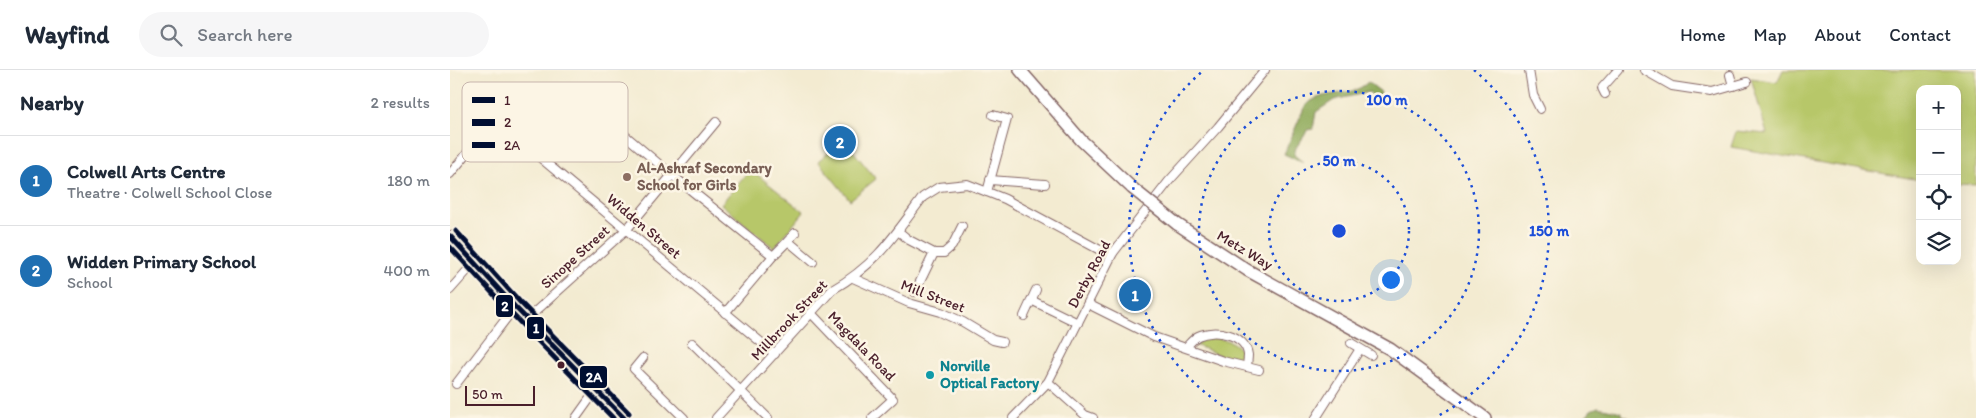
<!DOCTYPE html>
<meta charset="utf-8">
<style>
body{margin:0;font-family:Itim,sans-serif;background:#f6f6f7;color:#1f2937}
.controls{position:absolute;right:15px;top:15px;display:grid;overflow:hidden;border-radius:10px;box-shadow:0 5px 20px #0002}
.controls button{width:45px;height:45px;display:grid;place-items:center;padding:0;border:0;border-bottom:1px solid #e0e1e3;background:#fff;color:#1f2937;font:25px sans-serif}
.scale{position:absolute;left:15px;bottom:12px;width:70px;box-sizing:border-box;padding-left:5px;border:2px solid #4a1f2b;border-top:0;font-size:14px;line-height:18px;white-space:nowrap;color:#4a1f2b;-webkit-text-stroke:4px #fcf5e5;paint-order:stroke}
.you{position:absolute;left:940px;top:209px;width:18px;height:18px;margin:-12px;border:4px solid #fff;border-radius:50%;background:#1a73e8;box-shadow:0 0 0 8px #1a73e833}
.badge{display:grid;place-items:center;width:32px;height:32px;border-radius:50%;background:#1f6fb2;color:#fff;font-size:16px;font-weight:700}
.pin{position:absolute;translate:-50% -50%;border:2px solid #fff;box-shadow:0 1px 5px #0006}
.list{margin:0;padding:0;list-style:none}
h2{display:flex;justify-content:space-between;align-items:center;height:65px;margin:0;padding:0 20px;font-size:21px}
h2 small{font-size:16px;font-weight:400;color:#747a83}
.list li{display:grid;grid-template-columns:32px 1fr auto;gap:15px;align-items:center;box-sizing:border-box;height:90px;padding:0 20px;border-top:1px solid #e0e1e3}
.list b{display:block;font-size:19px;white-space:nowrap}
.list p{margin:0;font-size:16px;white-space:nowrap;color:#747a83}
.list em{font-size:16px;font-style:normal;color:#747a83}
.icon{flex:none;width:28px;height:28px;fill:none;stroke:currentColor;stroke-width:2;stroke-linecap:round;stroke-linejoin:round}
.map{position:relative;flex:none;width:1526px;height:348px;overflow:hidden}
header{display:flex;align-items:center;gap:30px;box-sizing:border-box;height:70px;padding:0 25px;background:#fff;border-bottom:1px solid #e0e1e3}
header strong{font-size:24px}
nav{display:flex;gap:28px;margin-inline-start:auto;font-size:18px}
.search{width:350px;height:45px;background:#f6f6f7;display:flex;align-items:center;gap:12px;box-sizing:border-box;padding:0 18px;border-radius:28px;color:#747a83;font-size:19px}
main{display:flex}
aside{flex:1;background:#fff}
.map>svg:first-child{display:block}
.green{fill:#b7c769;stroke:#80734a}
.forest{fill:#91ac5d;stroke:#6e6644}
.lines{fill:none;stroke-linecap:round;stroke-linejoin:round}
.minor-casing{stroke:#856665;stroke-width:10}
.secondary-casing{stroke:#856665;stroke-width:12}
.primary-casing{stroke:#856665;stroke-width:14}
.minor{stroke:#fff;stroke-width:8}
.secondary{stroke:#fff;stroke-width:10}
.primary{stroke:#fff;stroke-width:11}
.primary-bridge-casing{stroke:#856665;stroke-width:14;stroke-linecap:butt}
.primary-bridge{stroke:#fff;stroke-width:11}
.bus-1-casing{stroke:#fcf5e5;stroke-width:9}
.bus-2-casing{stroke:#fcf5e5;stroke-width:9}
.bus-3-casing{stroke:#fcf5e5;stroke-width:9}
.bus-1{stroke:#000e31;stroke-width:5}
.bus-2{stroke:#000e31;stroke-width:5}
.bus-3{stroke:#000e31;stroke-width:5}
.ring{fill:none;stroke:#1d4ed8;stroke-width:2.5;stroke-dasharray:2.5 5}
.education-dot{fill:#8d6e63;stroke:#fcf5e5;stroke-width:2}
.bus-dot{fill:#4a1f2b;stroke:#fcf5e5;stroke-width:2}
.culture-dot{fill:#0f9aa8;stroke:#fcf5e5;stroke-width:2}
.labels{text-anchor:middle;stroke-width:5;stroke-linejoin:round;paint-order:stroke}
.education-label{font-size:15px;font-weight:bold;fill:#785e54;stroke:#fcf5e5;text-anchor:start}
.street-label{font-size:15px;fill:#4a1f2b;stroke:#fcf5e5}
.culture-label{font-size:15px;font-weight:bold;fill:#0d838f;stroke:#fcf5e5;text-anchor:start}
.key{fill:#fcf5e5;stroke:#c7b5ad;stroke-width:1}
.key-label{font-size:14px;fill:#4a1f2b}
.centre{fill:#1d4ed8;stroke:#fcf5e5;stroke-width:2.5}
.ring-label{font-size:15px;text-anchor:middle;font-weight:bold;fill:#1d4ed8;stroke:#fcf5e5;stroke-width:5;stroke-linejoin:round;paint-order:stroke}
.line-badge{stroke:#fcf5e5;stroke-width:2}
.badge-label{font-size:14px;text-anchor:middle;font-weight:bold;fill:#fff}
</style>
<header>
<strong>Wayfind</strong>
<div class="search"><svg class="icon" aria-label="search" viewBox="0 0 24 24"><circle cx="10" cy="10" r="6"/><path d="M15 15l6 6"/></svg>Search here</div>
<nav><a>Home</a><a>Map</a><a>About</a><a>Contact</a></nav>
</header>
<main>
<aside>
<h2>Nearby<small>2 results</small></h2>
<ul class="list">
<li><span class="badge">1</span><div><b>Colwell Arts Centre</b><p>Theatre · Colwell School Close</p></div><em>180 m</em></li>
<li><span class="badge">2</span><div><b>Widden Primary School</b><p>School</p></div><em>400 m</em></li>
</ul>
</aside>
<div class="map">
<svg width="1526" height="348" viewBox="0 0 1526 348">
<rect width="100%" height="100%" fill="#fcf5e5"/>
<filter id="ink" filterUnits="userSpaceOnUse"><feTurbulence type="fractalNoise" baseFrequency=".02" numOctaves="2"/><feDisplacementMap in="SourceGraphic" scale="10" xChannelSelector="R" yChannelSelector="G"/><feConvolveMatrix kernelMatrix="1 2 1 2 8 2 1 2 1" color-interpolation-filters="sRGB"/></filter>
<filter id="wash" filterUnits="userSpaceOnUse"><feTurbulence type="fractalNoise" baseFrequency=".0096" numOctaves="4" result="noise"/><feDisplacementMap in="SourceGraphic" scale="20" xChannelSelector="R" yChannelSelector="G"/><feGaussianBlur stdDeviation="1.12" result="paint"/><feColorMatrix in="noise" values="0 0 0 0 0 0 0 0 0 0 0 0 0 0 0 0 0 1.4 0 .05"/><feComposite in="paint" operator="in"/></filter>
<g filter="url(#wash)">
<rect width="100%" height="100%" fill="#f3ebd1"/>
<!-- green -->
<g class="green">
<polygon points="1333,0 1526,0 1526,115 1507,114 1507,19 1470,19 1470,110 1281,77 1286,61 1317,64 1301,8 1327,12"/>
<polygon points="394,70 426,109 400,130 368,91"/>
<polygon points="300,99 354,142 324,178 271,134"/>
<path d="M 763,268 C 777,269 794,274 792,291 L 774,287 L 745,275 L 750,271 Z"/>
</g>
<!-- forest -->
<g class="forest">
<path d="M 918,12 L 931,22 L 930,25 L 923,26 L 919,22 L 884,30 L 866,42 L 863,59 L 857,60 C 854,70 845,74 844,85 L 854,93 L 834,84 L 854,38 C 870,17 900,30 918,12 Z"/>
<polygon points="1148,337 1172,342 1172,345 1179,348 1134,348 1141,340"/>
</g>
</g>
<g filter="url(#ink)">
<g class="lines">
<defs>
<g id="minor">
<polyline points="1079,0 1083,25 1090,39"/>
<polyline points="1194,0 1222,16 1262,22 1283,16 1280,5"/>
<polyline points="1283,16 1297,12"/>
<polyline points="1155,24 1152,18 1168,0"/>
<polyline points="93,89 138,34 222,105 323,186"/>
<polyline points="0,104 45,50 325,284"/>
<polyline points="540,110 595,114"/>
<polyline points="537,122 557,49 543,45"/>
<polyline points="448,161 459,170 484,183"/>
<polyline points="345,163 338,171 363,192"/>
<polyline points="403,208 459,233 491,242 513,252 543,270 552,272"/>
<polyline points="0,220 24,193"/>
<polyline points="465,222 484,183 494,183 502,176 512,156"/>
<polyline points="581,230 628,253"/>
<polyline points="638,234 704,267 773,291 809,300"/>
<polyline points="275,243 323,186 338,171"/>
<polyline points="361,243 443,329 422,348"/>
<polyline points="574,246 586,220"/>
<polyline points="77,249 177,159 266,52"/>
<polyline points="242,273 318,348"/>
<polyline points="901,273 921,285"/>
<path d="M 736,277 C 739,274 744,268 748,266 C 764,258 796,264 798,285 C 798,289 797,294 797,297"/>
<polyline points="193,288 184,299 234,348"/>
<polyline points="598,312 635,345 643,348"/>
<polyline points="6,314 65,237"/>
<polyline points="126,348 146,320"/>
<path d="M 266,348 L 382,220 C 426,195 444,166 473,127 L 489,117 L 517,114 L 555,129 L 648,179 L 663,183"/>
<polyline points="563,348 598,312 663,183 719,111 768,57 815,0"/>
<polyline points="866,348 910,279"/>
</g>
<polyline id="secondary" points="0,166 65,237 174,348"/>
<g id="primary">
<polyline points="570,0 631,70 682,118"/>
<polyline points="727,154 797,200 940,279 1035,348"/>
</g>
</defs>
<!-- minor casing -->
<use href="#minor" class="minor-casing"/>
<!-- secondary casing -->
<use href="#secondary" class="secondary-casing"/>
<!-- primary casing -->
<use href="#primary" class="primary-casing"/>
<!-- minor -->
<use href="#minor" class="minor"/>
<!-- secondary -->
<use href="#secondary" class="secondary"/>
<!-- primary -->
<use href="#primary" class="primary"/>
<defs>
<polyline id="primary-bridge" points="682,118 727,154"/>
</defs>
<!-- primary-bridge casing -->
<use href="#primary-bridge" class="primary-bridge-casing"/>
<!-- primary-bridge -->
<use href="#primary-bridge" class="primary-bridge"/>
<defs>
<polyline id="bus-1" points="0,166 65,237 174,348"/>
<polyline id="bus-2" points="0,177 60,242 163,348"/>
<polyline id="bus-3" points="6,161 70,232 179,343"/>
</defs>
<!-- bus-1 casing -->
<use href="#bus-1" class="bus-1-casing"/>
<!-- bus-2 casing -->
<use href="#bus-2" class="bus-2-casing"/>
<!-- bus-3 casing -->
<use href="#bus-3" class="bus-3-casing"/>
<!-- bus-1 -->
<use href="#bus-1" class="bus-1"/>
<!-- bus-2 -->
<use href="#bus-2" class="bus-2"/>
<!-- bus-3 -->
<use href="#bus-3" class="bus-3"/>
</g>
</g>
<!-- distance rings -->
<g class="ring">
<circle cx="889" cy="161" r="70"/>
<circle cx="889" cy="161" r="140"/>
<path d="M792 347A210 210 0 0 1 754 0M1024 0A210 210 0 0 1 986 347"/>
</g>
<!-- markers -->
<circle class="education-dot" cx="177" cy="107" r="5"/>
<circle class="bus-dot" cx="111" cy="295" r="4.5"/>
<circle class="culture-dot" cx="480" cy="305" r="5"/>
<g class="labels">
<!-- education labels -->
<g class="education-label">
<text x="187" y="103">Al-Ashraf Secondary<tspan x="187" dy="17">School for Girls</tspan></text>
</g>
<!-- street labels -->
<g class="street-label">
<text transform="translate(194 156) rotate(40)" y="5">Widden Street</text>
<text transform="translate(795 180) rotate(31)" y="5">Metz Way</text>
<text transform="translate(125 187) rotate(-42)" y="5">Sinope Street</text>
<text transform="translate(639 204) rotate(-62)" y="5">Derby Road</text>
<text transform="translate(483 226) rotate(21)" y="5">Mill Street</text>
<text transform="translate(339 250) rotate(-47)" y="5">Millbrook Street</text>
<text transform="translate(412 276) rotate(46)" y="5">Magdala Road</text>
</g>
<!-- culture labels -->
<g class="culture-label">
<text x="490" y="301">Norville<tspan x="490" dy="17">Optical Factory</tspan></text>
</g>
</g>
<!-- legend -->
<rect x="12" y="12" width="166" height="80" rx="8" class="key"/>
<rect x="22" y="27" width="23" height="6" fill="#000e31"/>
<rect x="22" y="49" width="23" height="7" fill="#000e31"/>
<rect x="22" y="72" width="23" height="6" fill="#000e31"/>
<g class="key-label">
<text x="54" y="35">1</text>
<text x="54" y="57">2</text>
<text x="54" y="80">2A</text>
</g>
<circle cx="889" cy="161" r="8" class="centre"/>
<g class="ring-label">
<text x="937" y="35">100 m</text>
<text x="889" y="96">50 m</text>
<text x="1099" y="166">150 m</text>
</g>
<g class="line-badge">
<rect x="45" y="224" width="19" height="24" rx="5" fill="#000e31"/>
<rect x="76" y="246" width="19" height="24" rx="5" fill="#000e31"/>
<rect x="129" y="295" width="29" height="24" rx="5" fill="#000e31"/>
</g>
<g class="badge-label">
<text x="55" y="241">2</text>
<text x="86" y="263">1</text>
<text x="144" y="312">2A</text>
</g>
</svg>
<div class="controls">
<button>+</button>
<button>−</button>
<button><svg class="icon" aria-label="locate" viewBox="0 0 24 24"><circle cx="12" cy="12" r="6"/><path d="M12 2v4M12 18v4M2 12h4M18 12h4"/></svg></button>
<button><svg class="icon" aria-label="layers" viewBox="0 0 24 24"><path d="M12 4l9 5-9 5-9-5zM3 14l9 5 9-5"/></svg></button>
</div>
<div class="scale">50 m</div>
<div class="you"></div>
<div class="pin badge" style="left:685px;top:225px">1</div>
<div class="pin badge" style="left:390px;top:72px">2</div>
</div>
</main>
